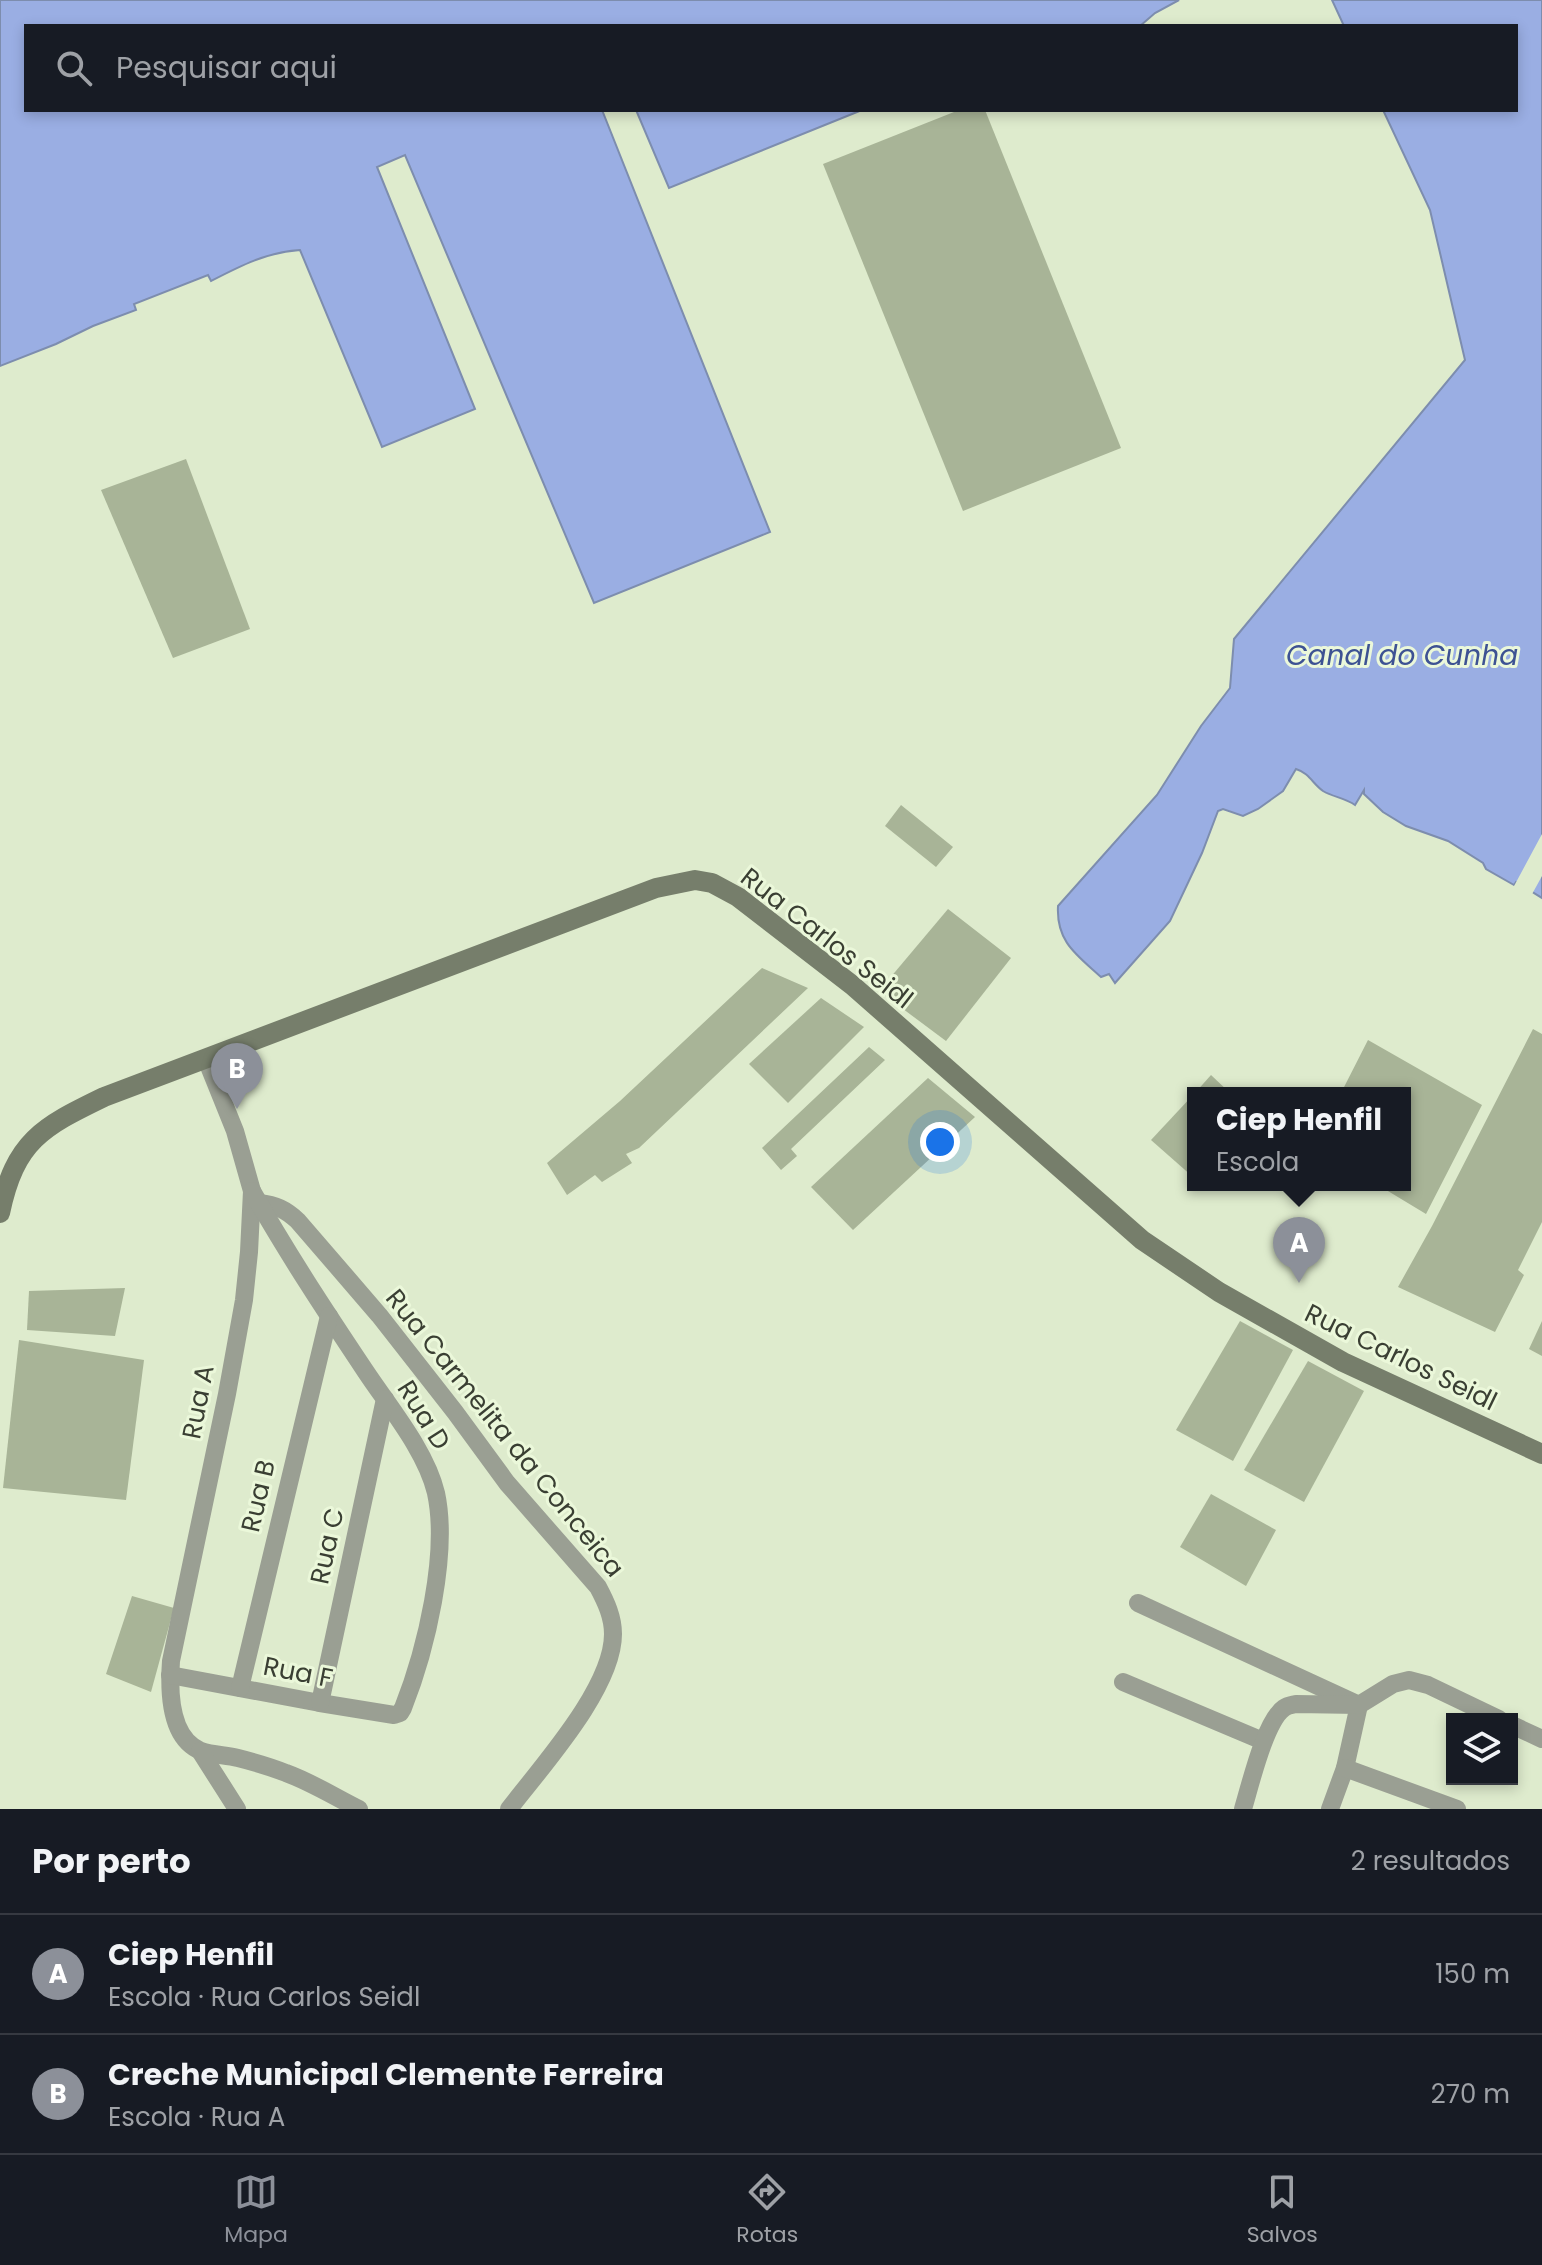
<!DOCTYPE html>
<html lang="pt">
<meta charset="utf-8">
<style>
body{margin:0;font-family:Poppins,sans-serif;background:#242831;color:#f1f3f6}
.controls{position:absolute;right:24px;bottom:24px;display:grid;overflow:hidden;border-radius:0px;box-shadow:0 4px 12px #0003}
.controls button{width:72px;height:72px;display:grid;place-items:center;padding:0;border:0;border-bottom:2px solid #363941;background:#171b24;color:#f1f3f6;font:40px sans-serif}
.you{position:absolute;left:940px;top:1142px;width:28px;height:28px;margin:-20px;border:6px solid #fff;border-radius:50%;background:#1a73e8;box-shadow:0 0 0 12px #1a73e833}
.badge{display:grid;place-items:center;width:52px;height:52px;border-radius:50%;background:#8c9099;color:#fff;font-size:26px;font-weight:700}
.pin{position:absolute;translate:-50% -66px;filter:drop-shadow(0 2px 4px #0008)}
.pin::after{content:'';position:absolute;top:42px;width:28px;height:24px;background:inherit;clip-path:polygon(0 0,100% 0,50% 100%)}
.popup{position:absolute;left:1187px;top:1087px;width:224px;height:104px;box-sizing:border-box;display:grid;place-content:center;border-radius:0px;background:#171b24;filter:drop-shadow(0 2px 6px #0005);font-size:26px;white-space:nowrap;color:#9ea1a6}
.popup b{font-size:30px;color:#f1f3f6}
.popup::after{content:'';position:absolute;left:50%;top:100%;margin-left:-16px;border:16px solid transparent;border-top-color:#171b24}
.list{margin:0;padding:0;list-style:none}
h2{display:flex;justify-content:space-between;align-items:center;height:104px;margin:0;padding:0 32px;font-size:34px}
h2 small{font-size:26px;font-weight:400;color:#9ea1a6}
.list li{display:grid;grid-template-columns:52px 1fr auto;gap:24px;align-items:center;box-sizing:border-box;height:120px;padding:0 32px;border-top:2px solid #363941}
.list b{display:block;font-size:30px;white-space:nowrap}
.list p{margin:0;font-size:26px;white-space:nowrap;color:#9ea1a6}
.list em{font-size:26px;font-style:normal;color:#9ea1a6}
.icon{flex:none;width:44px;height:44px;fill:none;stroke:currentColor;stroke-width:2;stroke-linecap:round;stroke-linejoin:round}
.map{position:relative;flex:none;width:1542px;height:1809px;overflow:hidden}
.search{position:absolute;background:#171b24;box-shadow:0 4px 12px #0003;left:24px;right:24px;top:24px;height:88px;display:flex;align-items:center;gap:20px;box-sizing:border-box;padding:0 28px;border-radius:0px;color:#9ea1a6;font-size:30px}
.sheet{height:344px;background:#171b24}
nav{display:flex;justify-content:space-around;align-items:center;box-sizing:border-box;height:112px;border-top:2px solid #363941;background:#171b24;font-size:22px;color:#9ea1a6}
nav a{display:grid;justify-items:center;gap:4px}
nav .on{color:#8c9099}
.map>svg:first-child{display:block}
.water{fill:#9aaee3;stroke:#7d8dae;stroke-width:2}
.pier{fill:#deebcd}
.building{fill:#a8b497}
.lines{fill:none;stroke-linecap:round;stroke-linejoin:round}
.street{stroke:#9a9f93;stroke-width:18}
.secondary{stroke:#767e6b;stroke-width:20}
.labels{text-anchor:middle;stroke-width:6;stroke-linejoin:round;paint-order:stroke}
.street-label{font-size:26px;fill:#3a3f33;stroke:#ebf8da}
.water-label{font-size:28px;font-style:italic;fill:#3d5293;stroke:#ebf8da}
</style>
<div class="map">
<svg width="1542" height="1809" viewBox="0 0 1542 1809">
<rect width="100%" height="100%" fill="#deebcd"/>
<!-- water -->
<g class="water">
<path d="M 0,0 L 1179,0 L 1155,13 L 1140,26 L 26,26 L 26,110 L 602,110 L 770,532 L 594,603 L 405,155 L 377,167 L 475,409 L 382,447 L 300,250 C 267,252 240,266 211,281 L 208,275 L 134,304 L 136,310 L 93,326 L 56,344 L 0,366 Z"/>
<path d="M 1332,0 L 1542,0 L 1542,898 L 1516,882 L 1514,885 L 1486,869 L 1483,863 L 1448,841 L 1406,826 L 1383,812 L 1364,794 L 1364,790 L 1355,805 C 1345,798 1333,797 1323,791 C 1313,784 1309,773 1296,769 L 1283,791 L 1258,809 L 1243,816 L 1223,809 L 1218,811 L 1202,853 L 1170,921 L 1115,983 L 1109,974 L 1101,977 C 1077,955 1056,942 1058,906 L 1157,795 L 1201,726 L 1230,688 L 1234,639 L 1465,360 L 1430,210 L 1383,110 L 1516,110 L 1516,26 L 1344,26 Z"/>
<polygon points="636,110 862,110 669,188"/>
</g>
<!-- pier -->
<polygon class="pier" points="1542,834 1542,876 1531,896 1517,887 1513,888"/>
<!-- building -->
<g class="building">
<polygon points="959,110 985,110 1121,448 963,511 823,164"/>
<polygon points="186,459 250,629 173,658 101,490"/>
<polygon points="901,805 953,847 936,867 885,826"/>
<polygon points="948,909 1011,958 946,1041 879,991"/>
<polygon points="762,968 808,988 639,1148 626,1154 632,1163 602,1182 595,1175 567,1195 547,1163 620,1101"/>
<polygon points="821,998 864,1027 788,1103 749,1064"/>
<polygon points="1533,1029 1542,1034 1542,1222 1518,1270 1524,1275 1495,1332 1398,1287 1432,1226"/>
<polygon points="1368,1040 1482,1105 1426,1214 1378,1185 1405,1185 1405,1093 1341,1093"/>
<polygon points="869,1047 885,1060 791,1149 797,1156 781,1170 762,1148"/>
<polygon points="1211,1075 1230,1093 1195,1093"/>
<polygon points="928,1078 975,1117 853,1230 811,1187"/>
<polygon points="1193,1095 1193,1177 1151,1140"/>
<polygon points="125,1288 115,1336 27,1330 29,1291"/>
<polygon points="1240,1321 1293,1350 1233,1461 1176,1430"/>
<polygon points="1542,1321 1542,1356 1529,1349"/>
<polygon points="19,1340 144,1360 126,1500 3,1488"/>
<polygon points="1308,1361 1364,1391 1304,1502 1244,1470"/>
<polygon points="1211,1494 1276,1530 1246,1586 1180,1547"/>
<polygon points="132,1596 174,1608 151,1692 106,1674"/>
</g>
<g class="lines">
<!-- street -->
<g class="street">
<path d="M 206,1059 L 235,1131 L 252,1191 L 249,1252 L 244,1300 L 227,1394 L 171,1661 C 169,1689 169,1738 201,1751 C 212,1755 226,1755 238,1758 C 254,1762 271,1767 286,1773 C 311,1782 335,1797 359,1809"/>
<path d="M 259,1203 C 276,1205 285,1209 298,1221 L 379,1315 L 455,1412 L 507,1483 L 598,1587 C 606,1602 613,1617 613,1634 C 613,1688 542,1766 509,1809"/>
<polyline points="1138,1603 1359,1705 1345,1768 1330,1809"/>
<path d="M 170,1675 L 320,1703 L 394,1715 L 400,1713 L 403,1708 C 426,1650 449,1554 436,1493 C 426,1451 390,1408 366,1372 C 326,1312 287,1253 252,1191"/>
<polyline points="1123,1682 1263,1741"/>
<polyline points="240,1688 329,1316"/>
<polyline points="320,1703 385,1399"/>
<polyline points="1512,1725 1542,1739"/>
<polyline points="200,1751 237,1809"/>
<polyline points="1345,1768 1457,1809"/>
<path d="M 1243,1809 C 1250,1786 1265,1721 1284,1708 C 1288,1705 1292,1705 1296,1704 L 1359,1705 L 1393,1684 L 1409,1680 L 1428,1685 L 1499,1719"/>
</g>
<!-- secondary -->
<path class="secondary" d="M 0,1213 C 15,1141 42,1127 104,1097 L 656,888 L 695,880 L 712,883 L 738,897 L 852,985 L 1142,1240 L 1219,1292 L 1343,1362 L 1542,1454"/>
</g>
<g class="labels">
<!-- street labels -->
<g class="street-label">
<text transform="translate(827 938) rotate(38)" y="9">Rua Carlos Seidl</text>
<text transform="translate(1401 1357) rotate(26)" y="9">Rua Carlos Seidl</text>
<text transform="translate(198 1402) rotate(-79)" y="9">Rua A</text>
<text transform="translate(424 1415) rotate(58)" y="9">Rua D</text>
<text transform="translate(505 1433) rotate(51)" y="9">Rua Carmelita da Conceica</text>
<text transform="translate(258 1496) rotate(-77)" y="9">Rua B</text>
<text transform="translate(327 1546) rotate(-78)" y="9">Rua C</text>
<text transform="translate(298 1672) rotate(11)" y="9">Rua F</text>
</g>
<!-- water labels -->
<g class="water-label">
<text x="1402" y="665">Canal do Cunha</text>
</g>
</g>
</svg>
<div class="controls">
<button><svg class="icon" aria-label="layers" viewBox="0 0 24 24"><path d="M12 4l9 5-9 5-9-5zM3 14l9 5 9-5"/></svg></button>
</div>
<div class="you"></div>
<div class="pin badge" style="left:1299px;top:1283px">A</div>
<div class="popup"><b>Ciep Henfil</b>Escola</div>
<div class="pin badge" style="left:237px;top:1109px">B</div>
<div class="search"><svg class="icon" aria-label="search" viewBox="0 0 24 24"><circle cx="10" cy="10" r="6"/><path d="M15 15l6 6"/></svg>Pesquisar aqui</div>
</div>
<section class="sheet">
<h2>Por perto<small>2 resultados</small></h2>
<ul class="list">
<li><span class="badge">A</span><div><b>Ciep Henfil</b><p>Escola · Rua Carlos Seidl</p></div><em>150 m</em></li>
<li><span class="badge">B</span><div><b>Creche Municipal Clemente Ferreira</b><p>Escola · Rua A</p></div><em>270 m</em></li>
</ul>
</section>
<nav>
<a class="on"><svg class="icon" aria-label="map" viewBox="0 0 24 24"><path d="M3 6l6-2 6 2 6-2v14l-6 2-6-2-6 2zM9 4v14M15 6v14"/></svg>Mapa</a>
<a><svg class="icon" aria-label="directions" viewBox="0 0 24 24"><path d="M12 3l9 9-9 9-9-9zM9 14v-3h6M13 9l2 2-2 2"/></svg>Rotas</a>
<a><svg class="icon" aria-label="saved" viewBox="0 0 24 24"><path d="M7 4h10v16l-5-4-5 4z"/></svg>Salvos</a>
</nav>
